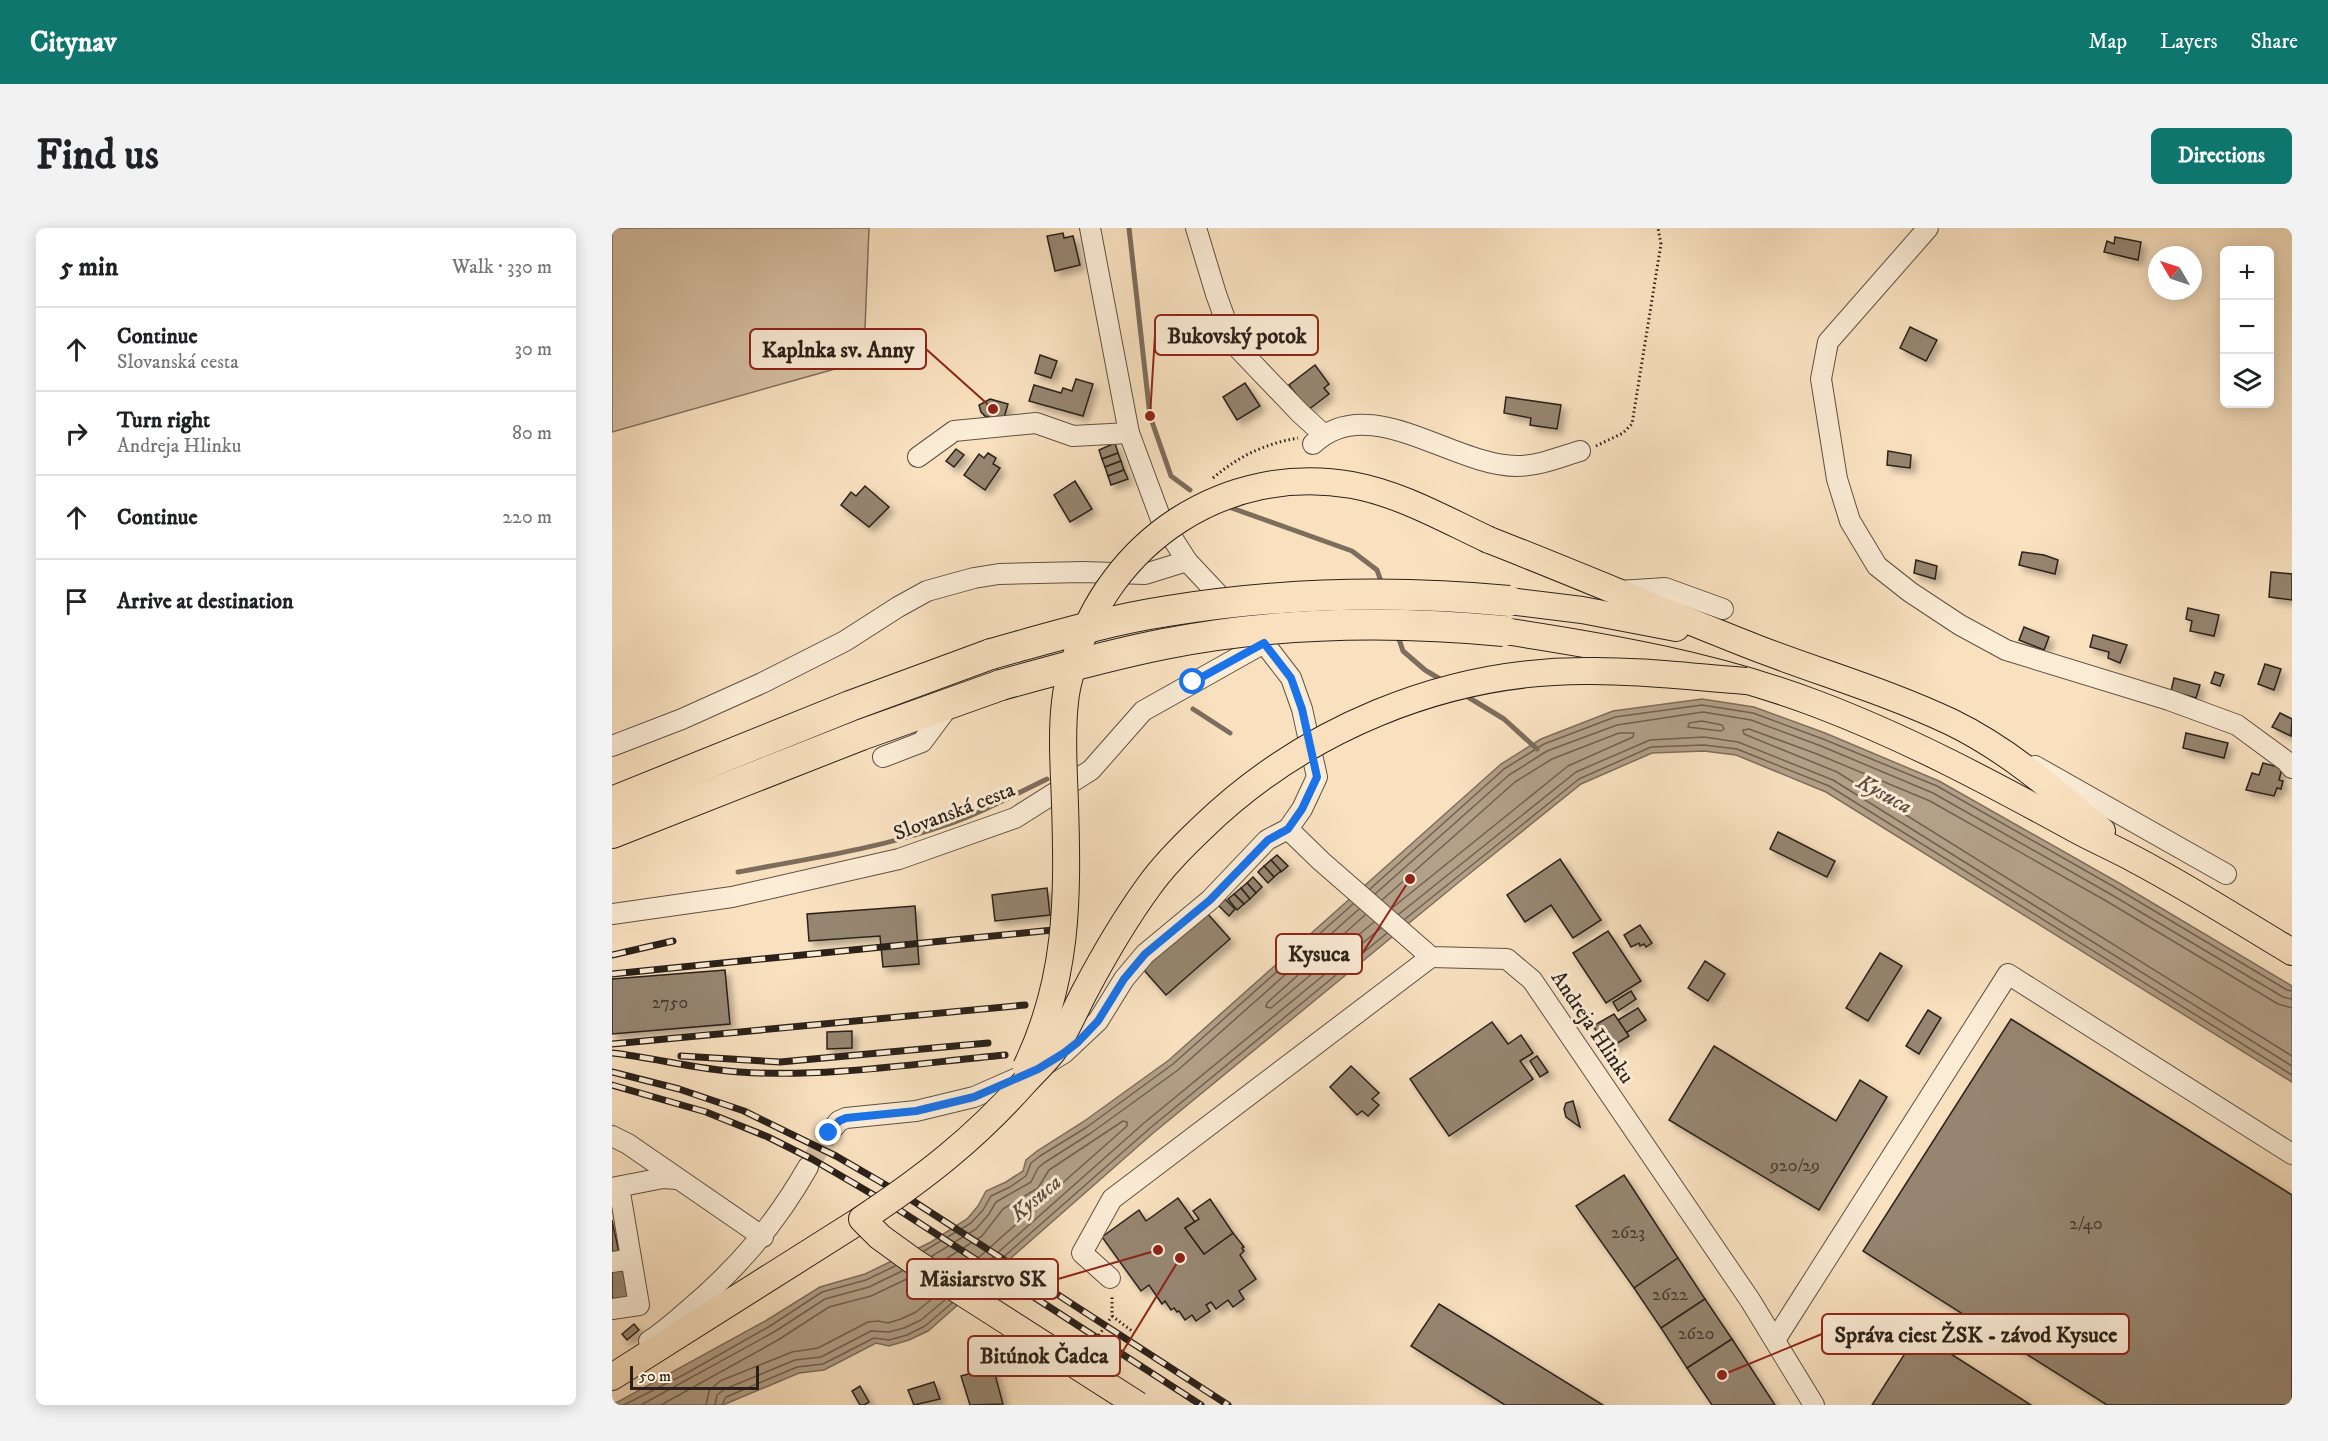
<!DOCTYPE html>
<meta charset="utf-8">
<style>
body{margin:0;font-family:"IM FELL DW Pica",serif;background:#f2f2f2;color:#202124}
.controls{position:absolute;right:18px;top:18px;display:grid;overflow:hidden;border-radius:9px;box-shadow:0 3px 15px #0003}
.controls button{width:54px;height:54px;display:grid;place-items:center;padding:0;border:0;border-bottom:2px solid #e0e0e0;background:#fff;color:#202124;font:30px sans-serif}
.compass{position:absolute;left:1536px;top:18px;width:54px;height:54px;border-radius:50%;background:#fff;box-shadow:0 3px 15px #0003;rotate:309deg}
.scale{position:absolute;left:18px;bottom:15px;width:129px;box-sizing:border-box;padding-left:6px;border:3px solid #2b211a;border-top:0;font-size:16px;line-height:21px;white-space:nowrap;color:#2b211a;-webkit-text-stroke:4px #fbecd6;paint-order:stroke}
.stop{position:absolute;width:18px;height:18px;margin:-14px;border:4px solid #1a73e8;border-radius:50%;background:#fff}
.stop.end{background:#1a73e8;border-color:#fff;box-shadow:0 2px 6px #0008}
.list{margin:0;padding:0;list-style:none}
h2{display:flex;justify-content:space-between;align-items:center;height:78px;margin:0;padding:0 24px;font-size:26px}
h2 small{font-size:20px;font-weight:400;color:#757577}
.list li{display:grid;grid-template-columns:39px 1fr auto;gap:18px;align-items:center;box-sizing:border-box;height:84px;padding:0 24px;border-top:2px solid #e0e0e0}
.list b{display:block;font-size:22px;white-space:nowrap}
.list p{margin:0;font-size:20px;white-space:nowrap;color:#757577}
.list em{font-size:20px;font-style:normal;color:#757577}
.icon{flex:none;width:33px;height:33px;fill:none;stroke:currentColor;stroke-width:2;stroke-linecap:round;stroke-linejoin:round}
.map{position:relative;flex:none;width:1680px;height:1177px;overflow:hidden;border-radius:9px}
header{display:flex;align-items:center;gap:36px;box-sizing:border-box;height:84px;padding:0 30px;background:#0f766e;color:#fff}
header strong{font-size:28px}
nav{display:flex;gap:33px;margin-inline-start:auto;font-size:21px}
.intro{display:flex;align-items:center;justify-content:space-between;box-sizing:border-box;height:144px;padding:0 36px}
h1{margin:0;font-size:42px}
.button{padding:15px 27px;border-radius:9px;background:#0f766e;color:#fff;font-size:21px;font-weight:700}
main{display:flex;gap:36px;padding:0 36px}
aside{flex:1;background:#fff;border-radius:9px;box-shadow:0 3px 15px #0003}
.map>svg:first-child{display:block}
.green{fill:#d6c0a4;stroke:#80705f;stroke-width:1.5}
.water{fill:#b3a088;stroke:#7d6d5c;stroke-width:1.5}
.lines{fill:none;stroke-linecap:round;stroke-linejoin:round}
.shore{stroke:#6f6051;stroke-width:1.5}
.stream{stroke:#7d6d5c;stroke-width:5}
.building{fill:#968570;stroke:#2b211a;stroke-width:1.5;filter:url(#shadow)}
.minor-tunnel{stroke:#d0bb9f;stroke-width:20;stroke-dasharray:20 10;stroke-linecap:butt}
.minor-casing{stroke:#5e5144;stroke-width:22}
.major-casing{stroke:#2b211a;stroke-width:28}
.highway-casing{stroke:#2b211a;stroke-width:32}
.path{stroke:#2b211a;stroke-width:3;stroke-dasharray:1.5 3;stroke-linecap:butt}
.minor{stroke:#fbecd6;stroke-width:20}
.major{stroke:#f9e1c0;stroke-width:26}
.highway{stroke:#f9e1c0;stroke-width:30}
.rail-casing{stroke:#2b211a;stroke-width:7}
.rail{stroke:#fbecd6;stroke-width:4.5;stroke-dasharray:14;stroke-linecap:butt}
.major-bridge-casing{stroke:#2b211a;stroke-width:28;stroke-linecap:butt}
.highway-bridge-casing{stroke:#2b211a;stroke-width:32;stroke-linecap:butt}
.major-bridge{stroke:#f9e1c0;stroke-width:26}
.highway-bridge{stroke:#f9e1c0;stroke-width:30}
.route{stroke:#1a73e8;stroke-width:8}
.labels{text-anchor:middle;stroke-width:6;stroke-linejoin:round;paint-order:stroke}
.number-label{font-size:18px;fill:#463a30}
.street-label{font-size:21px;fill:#2b211a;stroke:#fbecd6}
.water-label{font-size:22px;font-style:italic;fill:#5b4d40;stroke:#fbecd6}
.leader{fill:none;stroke:#8f2418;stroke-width:2}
.callout-dot{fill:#8f2418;stroke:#fbecd6;stroke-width:2}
.callout{fill:#fbecd6;stroke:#8f2418;stroke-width:2}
.callout-label{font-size:22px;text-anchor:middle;font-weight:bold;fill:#2b211a}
</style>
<header>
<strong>Citynav</strong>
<nav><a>Map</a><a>Layers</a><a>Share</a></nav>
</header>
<div class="intro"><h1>Find us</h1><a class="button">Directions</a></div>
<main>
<aside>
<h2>5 min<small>Walk · 330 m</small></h2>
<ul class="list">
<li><svg class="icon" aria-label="ahead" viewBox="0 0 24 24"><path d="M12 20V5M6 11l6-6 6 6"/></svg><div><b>Continue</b><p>Slovanská cesta</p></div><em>30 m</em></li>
<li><svg class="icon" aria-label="right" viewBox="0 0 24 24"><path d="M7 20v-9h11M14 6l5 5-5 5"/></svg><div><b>Turn right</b><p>Andreja Hlinku</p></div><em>80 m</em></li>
<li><svg class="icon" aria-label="ahead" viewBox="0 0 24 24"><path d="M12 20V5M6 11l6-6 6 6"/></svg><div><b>Continue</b></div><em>220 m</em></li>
<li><svg class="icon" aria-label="arrive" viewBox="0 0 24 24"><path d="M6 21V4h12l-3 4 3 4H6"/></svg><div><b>Arrive at destination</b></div></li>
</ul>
</aside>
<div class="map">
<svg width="1680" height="1177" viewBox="0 0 1680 1177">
<defs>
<filter id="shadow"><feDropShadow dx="5" dy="5" stdDeviation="3" flood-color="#0004"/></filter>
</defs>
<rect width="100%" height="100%" fill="#f9e1c0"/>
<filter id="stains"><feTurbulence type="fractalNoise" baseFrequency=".00333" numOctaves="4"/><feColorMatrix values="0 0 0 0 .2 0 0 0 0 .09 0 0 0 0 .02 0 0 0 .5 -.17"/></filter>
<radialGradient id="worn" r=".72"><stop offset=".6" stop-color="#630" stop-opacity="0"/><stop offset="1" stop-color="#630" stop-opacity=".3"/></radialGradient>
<!-- green -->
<polygon class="green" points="0,0 257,0 252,125 237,137 0,204"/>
<!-- water -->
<polygon class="water" points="1090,471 1142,479 1213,505 1327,553 1507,655 1680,758 1680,854 1214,564 1124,527 1092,523 1040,525 969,556 847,654 540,906 316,1103 297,1112 277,1118 264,1115 212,1142 187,1145 111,1177 0,1177 155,1092 208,1059 253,1046 319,1014 355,991 366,978 374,963 394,954 411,943 414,932 425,923 471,894 557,832 889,536 929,511 1001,483"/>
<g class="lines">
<!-- shore -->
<g class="shore">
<polygon points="1090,493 1110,497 1112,501 1109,503 1076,499 1077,495"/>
<polyline points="758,661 892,541 932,516 1003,489 1090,477 1141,485 1211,511 1325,558 1504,660 1675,762 1680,763"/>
<polyline points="763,666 897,547 935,523 1005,497 1091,484 1139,492 1209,518 1321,565 1500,667 1671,769 1680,771"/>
<polyline points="770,672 903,554 940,531 1007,505 1022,505 1021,509 956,538 780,680"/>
<polyline points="787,686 964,544 1038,512 1092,509 1126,514 1221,552 1680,838"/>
<polyline points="753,687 655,775 654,779 659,780 762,694"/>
<polyline points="793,691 967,551 1039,519 1092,517 1125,521 1217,558 1680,847"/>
<polyline points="1680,780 1666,776 1496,674 1318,573 1205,526 1137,501 1131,502 1132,506 1225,544 1680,828"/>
<polyline points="312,1023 359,995 371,982 379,968 398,959 414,948 419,935 428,928 475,899 561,836 741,676"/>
<polyline points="320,1028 364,1001 377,986 384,974 419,954 426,940 432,935 479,905 566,842 747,681"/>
<polyline points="329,1034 370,1008 391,981 426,960 437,942 511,893 515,894 515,898 348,1046"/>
<polyline points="356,1051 532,895 769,700"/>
<polyline points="362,1055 537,901 775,705"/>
<polyline points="12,1177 75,1145 158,1098 210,1064 254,1052 283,1038"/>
<polyline points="29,1177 162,1104 213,1071 257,1059 290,1043"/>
<polyline points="49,1177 166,1112 217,1079 259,1068 299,1049"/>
<polyline points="94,1177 97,1163 108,1153 180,1124 206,1120 256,1094 266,1093 276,1095 289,1091 304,1084 326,1066"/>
<polyline points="103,1177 105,1167 113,1161 183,1132 209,1129 259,1103 277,1104 292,1100 309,1092 334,1071"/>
<polyline points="110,1177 114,1169 185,1139 211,1136 262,1110 277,1112 295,1107 313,1098 340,1075"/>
</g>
<!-- stream -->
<g class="stream">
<polyline points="517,0 538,188 559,248 578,262"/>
<polyline points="614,278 740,323 765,342 770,356"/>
<polyline points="786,408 791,423 813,442 833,454"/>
<polyline points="851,466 892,491 925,521"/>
<polyline points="581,481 618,505"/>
<path d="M 126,644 C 195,631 265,621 331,598 C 367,586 400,568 435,551"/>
</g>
</g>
<!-- building -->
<g class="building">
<polygon points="451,5 452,10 461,8 468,37 443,43 435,8"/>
<polygon points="1503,9 1529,14 1526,32 1492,24 1495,13 1502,16"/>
<polygon points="1298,99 1325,112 1314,133 1288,120"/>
<polygon points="428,127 445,133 439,150 423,145"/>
<polygon points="703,137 717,156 712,160 717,166 696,182 677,157"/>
<polygon points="464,151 481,156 471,188 417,173 422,157 449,165 451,160 460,163"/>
<polygon points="633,155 648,178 625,192 611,169"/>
<polygon points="894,169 949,177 945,201 918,197 919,190 892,185"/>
<polygon points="378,171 396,176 391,193 373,188 369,184 367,177"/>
<polygon points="503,215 506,225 490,231 487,222"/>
<polygon points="344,221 352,227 342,239 334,233"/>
<polygon points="1276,223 1299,227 1298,240 1275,237"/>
<polygon points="376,225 384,230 381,236 388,240 373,262 352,247 367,226 372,230"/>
<polygon points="506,225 509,233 493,239 490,231"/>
<polygon points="509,233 512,242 496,248 493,239"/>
<polygon points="512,242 516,251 499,257 496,248"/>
<polygon points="463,253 480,281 458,294 442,267"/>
<polygon points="253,258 277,279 257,299 229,277 239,264 244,268"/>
<polygon points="1410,324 1432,327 1446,332 1443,346 1407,337"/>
<polygon points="1304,332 1325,338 1323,351 1302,345"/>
<polygon points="1659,344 1680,346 1680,372 1657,369"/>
<polygon points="1576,380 1607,387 1602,408 1578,403 1580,393 1574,391"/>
<polygon points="1412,399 1437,409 1432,422 1407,412"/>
<polygon points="1481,407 1515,417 1508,435 1496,430 1497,424 1478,419"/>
<polygon points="1653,436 1669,441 1662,462 1646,456"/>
<polygon points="1603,444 1612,447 1608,458 1599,455"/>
<polygon points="1562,450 1588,457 1584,470 1559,463"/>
<polygon points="1668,485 1680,491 1679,508 1660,499"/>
<polygon points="1574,505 1616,515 1612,530 1571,520"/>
<polygon points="1651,535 1670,540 1667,552 1671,553 1669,561 1665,560 1662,568 1634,562 1640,545 1647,547"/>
<polygon points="1166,604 1223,633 1215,649 1158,621"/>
<polygon points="665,627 676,638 669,644 659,632"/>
<polygon points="948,631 989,692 961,710 939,677 913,694 895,667"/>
<polygon points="659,632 669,643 662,649 652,638"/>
<polygon points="652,638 662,649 656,655 646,644"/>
<polygon points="641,649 650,659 644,665 635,655"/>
<polygon points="635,655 644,665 638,671 629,660"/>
<polygon points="435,660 438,687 383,693 380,667"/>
<polygon points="629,660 638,671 632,676 622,666"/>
<polygon points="622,666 632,676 625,682 616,671"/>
<polygon points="613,671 623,681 617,688 606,677"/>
<polygon points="303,678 307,736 271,739 268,708 197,713 195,686"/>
<polygon points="595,685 618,711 554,767 531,741"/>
<polygon points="1028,697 1040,715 1034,719 1032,716 1028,718 1027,715 1019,719 1012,707"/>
<polygon points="996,703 1029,753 994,775 961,725"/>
<polygon points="1268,725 1290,738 1256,793 1234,780"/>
<polygon points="1093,733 1113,746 1096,773 1076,760"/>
<polygon points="113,742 118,796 0,806 0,751"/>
<polygon points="1019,763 1024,771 1006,783 1001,774"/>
<polygon points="1026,780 1034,792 1014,805 1006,792"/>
<polygon points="1316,782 1329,790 1307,826 1294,818"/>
<polygon points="1002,786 1017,808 996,821 981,798"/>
<polygon points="1399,791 1680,967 1680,1177 1495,1177 1251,1023"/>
<polygon points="880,794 896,816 909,807 921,825 908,833 921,851 837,908 798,851"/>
<polygon points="240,803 240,820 215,821 215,804"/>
<polygon points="1102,818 1224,893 1248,852 1275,869 1207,982 1057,892"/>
<polygon points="925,828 936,844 928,849 918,833"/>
<polygon points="739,838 767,865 760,871 767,877 756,888 750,883 745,887 718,859"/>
<polygon points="961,873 968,899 954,889 952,881 954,875"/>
<polygon points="1012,947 1066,1030 1022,1060 964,978"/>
<polygon points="566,970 583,994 573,1000 592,1026 621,1005 632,1019 630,1020 632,1023 628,1027 644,1051 627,1063 632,1071 621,1079 616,1072 604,1081 599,1074 594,1077 598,1083 584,1093 580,1087 573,1092 567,1083 565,1084 562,1080 559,1082 553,1073 550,1076 537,1057 529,1063 490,1009 527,982 534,993"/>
<polygon points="598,971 621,1005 592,1026 573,1000 587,991 581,983"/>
<polygon points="0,992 18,1076 2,1079 0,1068"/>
<polygon points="1066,1030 1093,1071 1049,1100 1022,1060"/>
<polygon points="1093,1071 1120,1111 1075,1140 1049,1100"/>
<polygon points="827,1076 991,1177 893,1177 799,1118"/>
<polygon points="22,1096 27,1102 15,1112 10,1106"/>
<polygon points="1306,1105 1419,1177 1260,1177"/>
<polygon points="1120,1111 1163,1177 1100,1177 1075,1140"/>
<polygon points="381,1139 391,1176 358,1177 349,1148"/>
<polygon points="322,1154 328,1171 302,1177 296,1162"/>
<polygon points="248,1158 257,1174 252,1177 248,1177 240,1163"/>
</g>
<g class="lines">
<!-- minor-tunnel -->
<polyline class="minor-tunnel" points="196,939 217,905"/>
<defs>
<g id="minor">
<polyline points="584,0 604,66 622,116 688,185 711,206"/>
<polyline points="1316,0 1216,114 1209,151 1225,251 1238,293 1265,338 1298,364 1348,397 1394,422 1557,472 1625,497 1674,533 1680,540"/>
<path d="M 701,216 C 757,162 840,238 905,238 C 927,238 948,229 968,223"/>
<polyline points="306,229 342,203 424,195 461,208 517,205"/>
<polyline points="1007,363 1053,360 1111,381"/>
<polyline points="0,518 70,491 150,455 233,413 286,379 315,363 362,350 387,346 471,344 533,346 575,333"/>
<polyline points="271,529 310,514 339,475"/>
<polyline points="1423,538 1614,646"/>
<polyline points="676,601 709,633 819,729 895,731 920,752 1138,1072 1202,1177"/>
<polyline points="0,686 120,669 287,631 403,590 479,542 531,483 652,415"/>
<polyline points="217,905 227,893 234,890 304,883 362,869 426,841 452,825 486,793 512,751 533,726 598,672 655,612 676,601 690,581 705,549 690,481 679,450 652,415 575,333 550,294 517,205 478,0"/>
<polyline points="0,908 16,916 151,1009"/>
<polyline points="0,960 51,950 65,951"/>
<polyline points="0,1034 19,1031"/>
<polyline points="498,1050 470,1025 500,971 819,729"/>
<polyline points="0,1081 27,1077 7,959"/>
<polyline points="1163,1112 1396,746 1680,926"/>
<path d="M 37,1113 C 50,1105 62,1094 74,1084 C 124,1042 163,997 196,939"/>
</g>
<g id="major">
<path d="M 877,312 C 967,347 1057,386 1147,421 C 1210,445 1278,465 1339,494 C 1395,521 1443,563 1490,603"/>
<polyline points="897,373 970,382 1064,400"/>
<path d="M 892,403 C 998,419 1105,438 1205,476 C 1295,510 1379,555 1463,601 C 1483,612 1504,621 1524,632 C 1577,660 1628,693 1680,724"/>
<polyline points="0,1149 250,991"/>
</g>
<g id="highway">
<polyline points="0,574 238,478 379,426"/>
<polyline points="0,605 249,507 389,457"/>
</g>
</defs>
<!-- minor casing -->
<use href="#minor" class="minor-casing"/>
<!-- major casing -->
<use href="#major" class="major-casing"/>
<!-- highway casing -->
<use href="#highway" class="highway-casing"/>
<!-- path -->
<g class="path">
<polyline points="984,218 1011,205 1020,196 1049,16 1046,0"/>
<path d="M 601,250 C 627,228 652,216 686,210"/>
<polyline points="500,1088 520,1103"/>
<polyline points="479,1123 479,1119 500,1088 500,1067"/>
</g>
<!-- minor -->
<use href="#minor" class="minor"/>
<!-- major -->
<use href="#major" class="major"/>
<!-- highway -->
<use href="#highway" class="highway"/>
<defs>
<g id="rail">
<polyline points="0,727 61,713"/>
<polyline points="0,746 441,702"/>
<polyline points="0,816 413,777"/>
<path d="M 0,825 C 43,830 84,841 127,844 C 216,850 306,835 393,827"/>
<polyline points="69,828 168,834 376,815"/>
<polyline points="0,844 67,861 132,883 224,928 298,971 616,1177"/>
<polyline points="0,857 94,884 156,909 200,931 284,980 589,1177"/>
</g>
</defs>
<!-- rail casing -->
<use href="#rail" class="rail-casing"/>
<!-- rail -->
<use href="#rail" class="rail"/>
<defs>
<g id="major-bridge">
<path d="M 414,839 C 456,752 456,671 453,576 C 452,543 449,508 453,474 C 454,461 458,447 462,434 C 497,313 614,235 740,257 C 789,266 832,291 877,312"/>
<path d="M 526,1177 L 304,1035 L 268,1009 L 250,991 C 312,950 362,911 412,855 C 422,844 433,834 442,822 C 454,804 463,782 473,763 C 492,727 513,691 537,658 C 552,637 571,618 590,600 C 691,502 831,443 973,443 C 1026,442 1080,449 1134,453"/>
</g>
<g id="highway-bridge">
<path d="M 379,426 C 437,410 496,392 556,383 C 668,365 784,362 897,373"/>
<path d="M 389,457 C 443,442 497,427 552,416 C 663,394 780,392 892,403"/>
</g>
</defs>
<!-- major-bridge casing -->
<use href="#major-bridge" class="major-bridge-casing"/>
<!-- highway-bridge casing -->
<use href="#highway-bridge" class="highway-bridge-casing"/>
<!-- major-bridge -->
<use href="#major-bridge" class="major-bridge"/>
<!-- highway-bridge -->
<use href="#highway-bridge" class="highway-bridge"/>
</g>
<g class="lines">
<!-- route -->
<polyline class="route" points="217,905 227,893 234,890 304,883 362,869 426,841 452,825 466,814 486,793 512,751 533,726 598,672 656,612 676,601 690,581 705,549 690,481 679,450 652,415 581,454"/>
</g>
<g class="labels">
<!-- number labels -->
<g class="number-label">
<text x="58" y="780">2750</text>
<text x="1183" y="943">920/29</text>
<text x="1474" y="1001">2/40</text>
<text x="1016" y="1010">2623</text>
<text x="1058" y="1072">2622</text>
<text x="1084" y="1111">2620</text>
</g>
<!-- street labels -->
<g class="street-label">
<text transform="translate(342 583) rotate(-21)" y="7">Slovanská cesta</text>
<text transform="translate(981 799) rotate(56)" y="7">Andreja Hlinku</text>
</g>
<!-- water labels -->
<g class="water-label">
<text transform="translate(1273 565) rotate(29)" y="8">Kysuca</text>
<text transform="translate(423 969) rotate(-40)" y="8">Kysuca</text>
</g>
</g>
<!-- callouts -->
<path class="leader" d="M538 188L543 107M381 181L314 121M798 651L750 726M546 1022L446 1051M1110 1147L1210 1106M568 1030L508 1128"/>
<g class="callout-dot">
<circle cx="538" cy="188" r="6"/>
<circle cx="381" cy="181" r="6"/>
<circle cx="798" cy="651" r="6"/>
<circle cx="546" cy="1022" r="6"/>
<circle cx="1110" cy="1147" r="6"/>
<circle cx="568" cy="1030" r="6"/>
</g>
<g class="callout">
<rect x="543" y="87" width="163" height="40" rx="6"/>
<rect x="138" y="101" width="176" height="40" rx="6"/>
<rect x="664" y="706" width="86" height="40" rx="6"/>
<rect x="295" y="1031" width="151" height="40" rx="6"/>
<rect x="1210" y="1086" width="307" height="40" rx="6"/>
<rect x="356" y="1108" width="152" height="40" rx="6"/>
</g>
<g class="callout-label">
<text x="625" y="115">Bukovský potok</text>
<text x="226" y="129">Kaplnka sv. Anny</text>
<text x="707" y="733">Kysuca</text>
<text x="371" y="1058">Mäsiarstvo SK</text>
<text x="1364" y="1114">Správa ciest ŽSK - závod Kysuce</text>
<text x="432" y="1135">Bitúnok Čadca</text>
</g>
<rect width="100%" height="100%" filter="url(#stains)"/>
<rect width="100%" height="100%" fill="url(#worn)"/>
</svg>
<div class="controls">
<button>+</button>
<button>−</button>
<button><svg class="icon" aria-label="layers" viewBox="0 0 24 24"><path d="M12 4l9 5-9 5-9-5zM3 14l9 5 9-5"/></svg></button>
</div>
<svg class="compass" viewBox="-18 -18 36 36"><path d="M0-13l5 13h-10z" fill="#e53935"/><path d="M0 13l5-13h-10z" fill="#757577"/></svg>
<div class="scale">50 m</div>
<div class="stop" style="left:581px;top:454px"></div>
<div class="stop end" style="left:217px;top:905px"></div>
</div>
</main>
